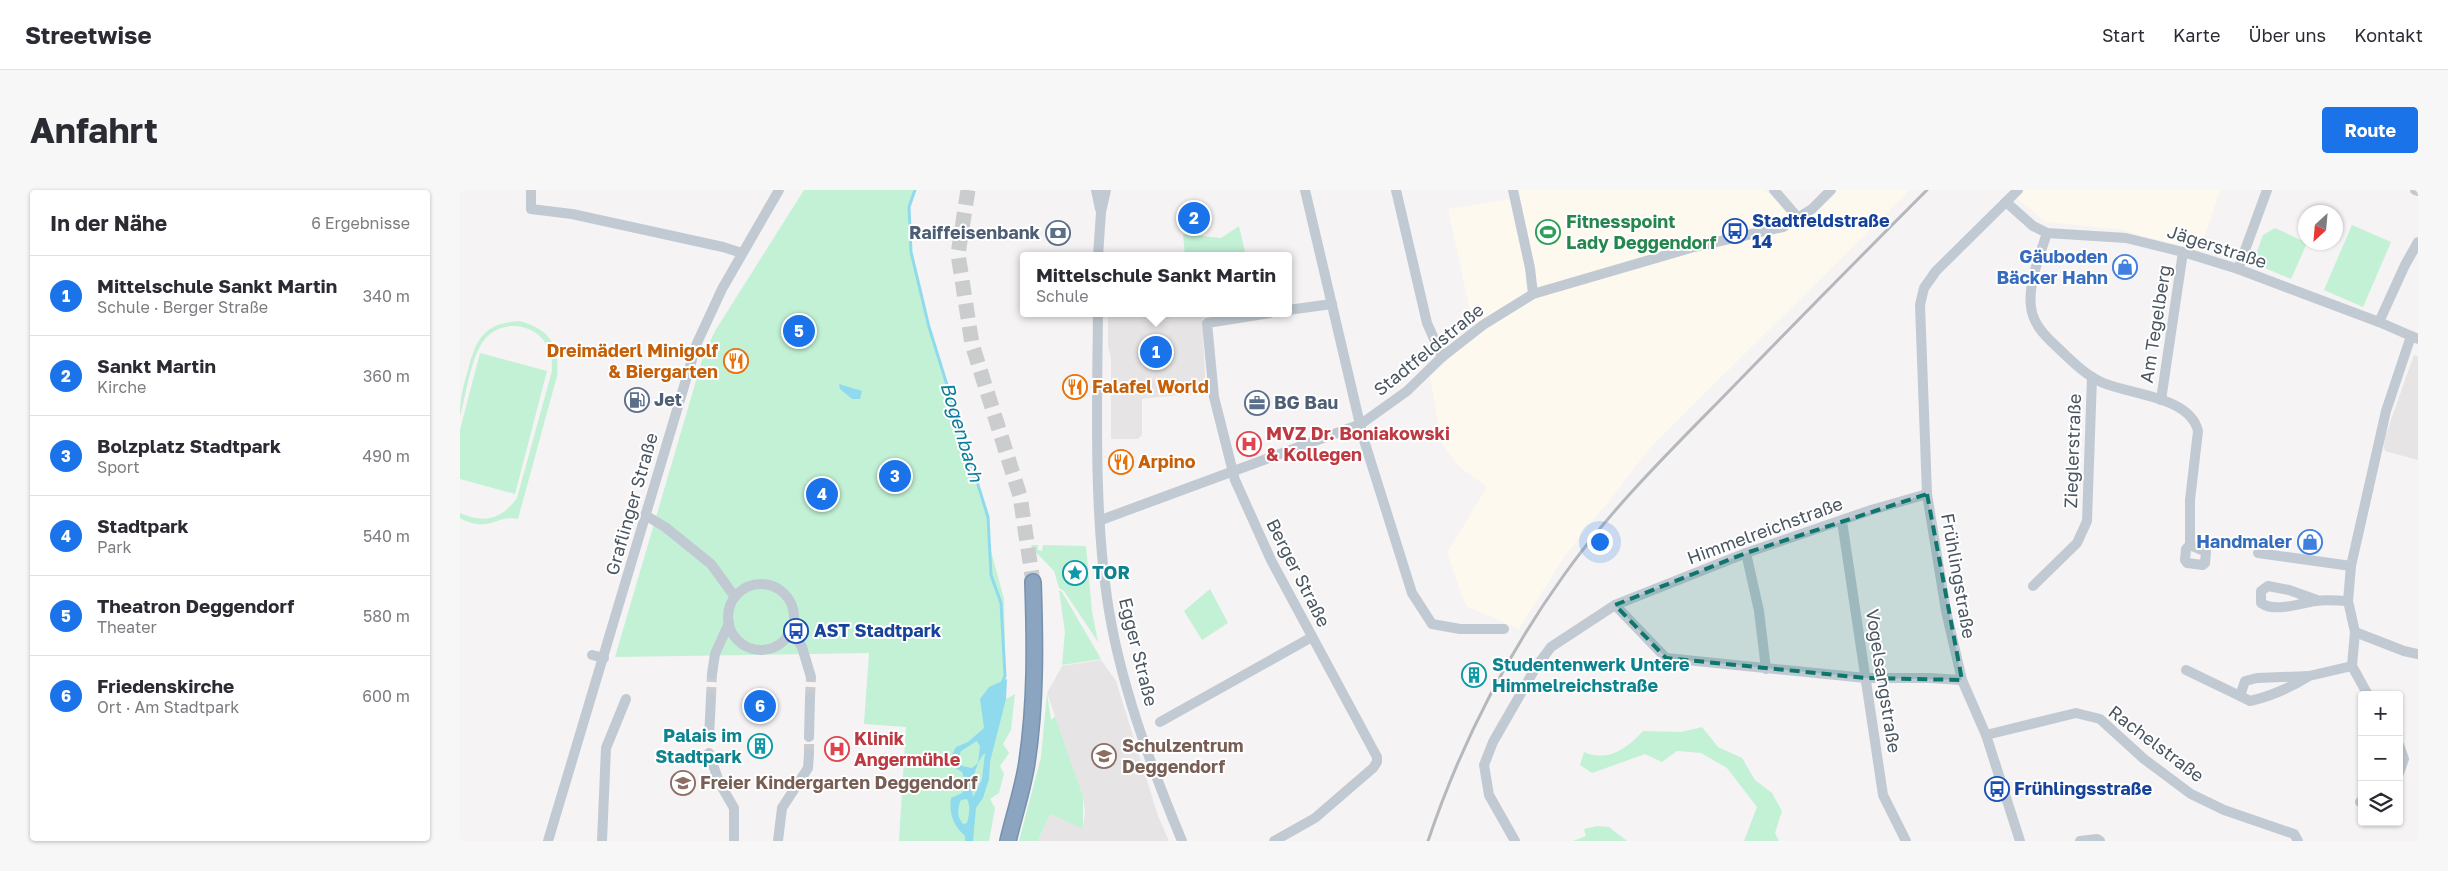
<!DOCTYPE html>
<html lang="de">
<meta charset="utf-8">
<style>
body{margin:0;font-family:"Golos Text",sans-serif;background:#f7f7f7;color:#2b2b33}
.controls{position:absolute;right:15px;bottom:15px;display:grid;overflow:hidden;border-radius:5px;box-shadow:0 1px 4px #0004}
.controls button{width:45px;height:45px;display:grid;place-items:center;padding:0;border:0;border-bottom:1px solid #e1e1e2;background:#fff;color:#2b2b33;font:25px sans-serif}
.compass{position:absolute;left:1838px;top:15px;width:45px;height:45px;border-radius:50%;background:#fff;box-shadow:0 1px 4px #0004;rotate:206deg}
.you{position:absolute;left:1139px;top:351px;width:18px;height:18px;margin:-12px;border:4px solid #fff;border-radius:50%;background:#1a73e8;box-shadow:0 0 0 8px #1a73e833}
.badge{display:grid;place-items:center;width:32px;height:32px;border-radius:50%;background:#1a73e8;color:#fff;font-size:16px;font-weight:700}
.pin{position:absolute;translate:-50% -50%;border:2px solid #fff;box-shadow:0 1px 5px #0006}
.popup{position:absolute;left:560px;top:62px;width:272px;height:65px;box-sizing:border-box;display:grid;place-content:center;border-radius:5px;background:#fff;filter:drop-shadow(0 1px 4px #0005);font-size:16px;white-space:nowrap;color:#7c7c81}
.popup b{font-size:19px;color:#2b2b33}
.popup::after{content:'';position:absolute;left:50%;top:100%;margin-left:-10px;border:10px solid transparent;border-top-color:#fff}
.list{margin:0;padding:0;list-style:none}
h2{display:flex;justify-content:space-between;align-items:center;height:65px;margin:0;padding:0 20px;font-size:21px}
h2 small{font-size:16px;font-weight:400;color:#7c7c81}
.list li{display:grid;grid-template-columns:32px 1fr auto;gap:15px;align-items:center;box-sizing:border-box;height:80px;padding:0 20px;border-top:1px solid #e1e1e2}
.list b{display:block;font-size:19px;white-space:nowrap}
.list p{margin:0;font-size:16px;white-space:nowrap;color:#7c7c81}
.list em{font-size:16px;font-style:normal;color:#7c7c81}
.icon{flex:none;width:28px;height:28px;fill:none;stroke:currentColor;stroke-width:2;stroke-linecap:round;stroke-linejoin:round}
.map{position:relative;flex:none;width:1958px;height:651px;overflow:hidden;border-radius:5px}
header{display:flex;align-items:center;gap:30px;box-sizing:border-box;height:70px;padding:0 25px;background:#fff;border-bottom:1px solid #e1e1e2}
header strong{font-size:24px}
nav{display:flex;gap:28px;margin-inline-start:auto;font-size:18px}
.intro{display:flex;align-items:center;justify-content:space-between;box-sizing:border-box;height:120px;padding:0 30px}
h1{margin:0;font-size:35px}
.button{padding:12px 22px;border-radius:5px;background:#1a73e8;color:#fff;font-size:18px;font-weight:700}
main{display:flex;gap:30px;padding:0 30px}
aside{flex:1;background:#fff;border-radius:5px;box-shadow:0 1px 4px #0004}
.map>svg:first-child{display:block}
.commercial{fill:#fdf9ef}
.education{fill:#e6e4e5}
.green{fill:#c3f1d5}
.water{fill:#90daee;fill-rule:evenodd}
.lines{fill:none;stroke-linecap:round;stroke-linejoin:round}
.stream{stroke:#90daee;stroke-width:3}
.minor-tunnel{stroke:#caccce;stroke-width:10;stroke-dasharray:10 5;stroke-linecap:butt}
.highway-tunnel{stroke:#caccce;stroke-width:15;stroke-dasharray:15 8;stroke-linecap:butt}
.highway-casing{stroke:#7690ad;stroke-width:18}
.minor{stroke:#c1cad2;stroke-width:10}
.highway{stroke:#8ba5c1;stroke-width:15}
.rail{stroke:#b5b8bd;stroke-width:3}
.marked{fill:#0f766e;fill-opacity:0.2;stroke:#0f766e;stroke-width:4;stroke-dasharray:10 6;stroke-linejoin:round}
.labels{text-anchor:middle;stroke-width:4;stroke-linejoin:round;paint-order:stroke}
.transit-label{font-size:18px;font-weight:bold;fill:#164399;stroke:#fff;text-anchor:start}
.leisure-label{font-size:18px;font-weight:bold;fill:#27864d;stroke:#fff;text-anchor:start}
.service-label{font-size:18px;font-weight:bold;fill:#4e5e75;stroke:#fff;text-anchor:start}
.street-label{font-size:18px;fill:#4a5661;stroke:#fff}
.shop-label{font-size:18px;font-weight:bold;fill:#366cbe;stroke:#fff;text-anchor:end}
.food-label{font-size:18px;font-weight:bold;fill:#c56008;stroke:#fff;text-anchor:start}
.health-label{font-size:18px;font-weight:bold;fill:#be3a42;stroke:#fff;text-anchor:start}
.culture-label{font-size:18px;font-weight:bold;fill:#0d838f;stroke:#fff;text-anchor:start}
.education-label{font-size:18px;font-weight:bold;fill:#785e54;stroke:#fff;text-anchor:start}
.water-label{font-size:19px;font-style:italic;fill:#0c7c9b;stroke:#fff}
</style>
<header>
<strong>Streetwise</strong>
<nav><a>Start</a><a>Karte</a><a>Über uns</a><a>Kontakt</a></nav>
</header>
<div class="intro"><h1>Anfahrt</h1><a class="button">Route</a></div>
<main>
<aside>
<h2>In der Nähe<small>6 Ergebnisse</small></h2>
<ul class="list">
<li><span class="badge">1</span><div><b>Mittelschule Sankt Martin</b><p>Schule · Berger Straße</p></div><em>340 m</em></li>
<li><span class="badge">2</span><div><b>Sankt Martin</b><p>Kirche</p></div><em>360 m</em></li>
<li><span class="badge">3</span><div><b>Bolzplatz Stadtpark</b><p>Sport</p></div><em>490 m</em></li>
<li><span class="badge">4</span><div><b>Stadtpark</b><p>Park</p></div><em>540 m</em></li>
<li><span class="badge">5</span><div><b>Theatron Deggendorf</b><p>Theater</p></div><em>580 m</em></li>
<li><span class="badge">6</span><div><b>Friedenskirche</b><p>Ort · Am Stadtpark</p></div><em>600 m</em></li>
</ul>
</aside>
<div class="map">
<svg width="1958" height="651" viewBox="0 0 1958 651">
<rect width="100%" height="100%" fill="#f5f3f3"/>
<!-- commercial -->
<g class="commercial">
<polygon points="1056,0 1305,0 1336,29 1364,0 1450,0 1192,256 1104,367 1059,439 1006,416 987,363 1027,297 1001,278 982,254 970,187 1015,144 988,19 1057,8"/>
<polygon points="1548,0 1760,0 1740,61 1658,39 1585,32"/>
</g>
<!-- education -->
<g class="education">
<polygon points="648,123 776,123 742,128 746,202 682,209 682,245 678,249 651,249 651,167 648,156"/>
<polygon points="1954,165 1958,167 1958,270 1925,261 1924,257 1925,247"/>
<polygon points="641,470 656,491 698,626 709,651 578,651 590,624 623,638 625,622 623,606 587,503 602,476"/>
</g>
<!-- green -->
<g class="green">
<polygon points="344,0 455,0 449,17 451,62 469,137 528,327 531,361 544,409 546,509 555,504 551,540 543,554 549,563 540,576 544,584 539,603 530,609 535,618 529,651 439,651 446,537 404,534 409,463 155,467 243,167 255,141"/>
<polygon points="1892,35 1931,52 1903,117 1864,100"/>
<polygon points="779,36 786,66 725,66 723,44 761,48"/>
<polygon points="1815,38 1847,53 1831,89 1793,73 1803,45"/>
<path d="M 60,131 C 90,140 100,155 97,186 L 58,329 C 37,324 28,344 0,328 L 0,323 C 24,334 42,329 57,308 L 92,181 C 92,172 92,163 87,155 C 74,133 42,129 25,149 C 11,165 6,206 0,226 C 0,210 3,196 8,180 C 16,148 25,133 60,131 Z"/>
<polygon points="20,163 87,181 55,304 0,289 0,240"/>
<polygon points="572,355 578,355 578,360 582,361 583,355 626,356 632,421 638,452 604,401 599,398 594,381 571,357"/>
<polygon points="750,399 768,433 742,450 724,421"/>
<polygon points="599,400 602,402 641,469 602,475 605,442"/>
<polygon points="587,503 591,530 595,526 623,606 623,639 590,624 578,651 559,651 581,567"/>
<path d="M 1242,537 L 1258,557 L 1282,568 L 1295,590 L 1312,603 L 1322,621 L 1315,643 L 1319,651 L 1284,651 L 1297,617 L 1267,578 L 1241,563 L 1217,561 L 1202,572 L 1185,564 L 1132,583 L 1120,575 L 1124,562 C 1147,573 1168,558 1183,541 L 1221,542 Z"/>
<polygon points="1137,636 1149,637 1167,651 1113,651 1126,646 1124,639"/>
</g>
<!-- water -->
<g class="water">
<polygon points="379,194 402,201 400,209 392,209 380,199"/>
<path d="M 547,489 L 546,509 L 530,572 L 529,589 L 523,608 L 516,618 L 513,651 L 505,651 L 505,646 C 493,635 489,624 491,608 L 502,603 L 507,597 L 502,582 L 492,576 L 490,568 L 496,557 L 508,552 L 524,538 L 520,509 L 529,497 ZM 517,551 L 520,556 L 518,573 L 512,578 L 502,576 L 498,570 L 501,561 ZM 525,563 L 522,589 L 513,607 C 510,595 516,571 525,563 ZM 507,609 C 511,617 509,625 507,633 L 503,634 C 497,627 497,619 501,610 Z"/>
</g>
<g class="lines">
<!-- stream -->
<polyline class="stream" points="455,0 449,17 451,62 469,137 528,327 531,385 541,413 545,486 542,493"/>
<!-- minor-tunnel -->
<g class="minor-tunnel">
<polyline points="251,507 252,484"/>
<polyline points="350,507 351,487"/>
<polyline points="349,564 349,547"/>
</g>
<!-- highway-tunnel -->
<polyline class="highway-tunnel" points="508,0 498,64 512,154 560,306 573,392"/>
<defs>
<path id="highway" d="M 548,651 C 554,625 563,599 567,572 C 576,512 575,452 573,392"/>
</defs>
<!-- highway casing -->
<use href="#highway" class="highway-casing"/>
<!-- minor -->
<g class="minor">
<polyline points="71,0 71,19 112,24 263,57 282,63"/>
<polyline points="636,0 640,19"/>
<polyline points="845,0 903,247 952,403 972,434 1000,439 1044,439"/>
<polyline points="936,0 967,133 982,167"/>
<polyline points="1053,0 1070,78 1073,104"/>
<polyline points="1314,0 1339,29"/>
<polyline points="1558,0 1476,81 1464,98 1460,115 1467,304 1486,421 1502,490 1526,545 1560,651"/>
<polyline points="1955,0 1958,1"/>
<polyline points="1546,12 1573,36 1587,43 1666,48 1723,62 1778,79 1919,132 1958,149"/>
<path d="M 1587,43 C 1580,65 1568,93 1571,117 C 1573,134 1585,146 1597,157 C 1611,170 1624,184 1641,192 C 1670,205 1730,206 1738,241 L 1730,310 L 1730,355 L 1726,359 L 1725,370 L 1727,373 L 1743,375 L 1745,373 L 1746,362 L 1730,355"/>
<polyline points="638,66 641,22 646,0"/>
<polyline points="1778,79 1807,0"/>
<polyline points="828,120 872,114"/>
<path d="M 638,123 C 637,215 634,318 647,408 C 659,491 690,574 722,651"/>
<polyline points="810,123 747,133 754,207 775,290 811,370 917,567 917,572 913,578 855,628 814,651"/>
<polyline points="1919,132 1945,75 1958,52"/>
<polyline points="1701,210 1723,62"/>
<polyline points="185,325 205,337 251,374 275,407"/>
<polyline points="641,330 901,234 947,201 982,167 1023,135 1073,104 1234,57 1323,37 1352,19 1371,0"/>
<polyline points="1382,331 1423,605 1446,651"/>
<polyline points="1286,363 1299,421 1306,479"/>
<polyline points="1798,363 1891,376"/>
<circle cx="301" cy="427" r="33"/>
<polyline points="1573,396 1617,353 1627,331 1632,187"/>
<path d="M 1857,410 L 1829,400 L 1808,396 L 1801,401 L 1801,413 C 1816,423 1839,413 1856,411 C 1866,409 1878,411 1888,411"/>
<polyline points="1155,415 1206,468 1406,488 1469,488 1502,490"/>
<polyline points="332,442 342,457 351,487"/>
<polyline points="1895,442 1944,461 1958,464"/>
<polyline points="132,465 144,468"/>
<polyline points="1726,480 1780,506"/>
<polyline points="252,484 255,464 269,433"/>
<path d="M 1849,486 C 1830,498 1812,506 1790,511 L 1780,506 L 1785,491 L 1797,488 L 1849,486 L 1892,476"/>
<polyline points="1908,505 1892,476 1895,442 1888,411 1891,376 1926,221 1951,146"/>
<polyline points="700,532 852,447"/>
<polyline points="1526,545 1616,523 1640,529 1684,569 1731,604 1764,620 1834,644 1838,651"/>
<polyline points="349,547 350,507"/>
<polyline points="249,548 251,507"/>
<polyline points="1939,555 1944,569 1939,583"/>
<polyline points="249,563 259,592 274,618 274,651"/>
<polyline points="1900,612 1902,612"/>
<polyline points="88,651 237,153 262,99 319,0"/>
<polyline points="142,651 146,558 166,509"/>
<polyline points="318,651 322,618 348,578 349,564"/>
<polyline points="1055,651 1029,605 1024,575 1033,552 1076,477 1091,457 1155,415 1286,363 1411,320 1467,304"/>
<polyline points="1620,651 1637,649 1640,651"/>
</g>
<!-- highway -->
<use href="#highway" class="highway"/>
<!-- rail -->
<path class="rail" d="M 968,651 C 1000,556 1046,466 1104,385 C 1151,319 1209,262 1265,205 C 1332,136 1399,68 1467,0"/>
</g>
<!-- marked area -->
<path class="marked" d="M 1467,304 L 1502,490 L 1406,488 L 1206,468 L 1155,415 L 1286,363 Z"/>
<!-- icons -->
<defs>
<symbol id="bus-ring" viewBox="-11 -11 22 22"><circle r="9.5" fill="#fff" stroke="#1a4fb4" stroke-width="1.5"/><path d="M-5-6H5V4H4V6H2V4H-2V6H-4V4H-5ZM-3.5-4V0h7V-4ZM-3.5 1.2v1.5H-2V1.2ZM2 1.2v1.5H3.5V1.2Z" fill="#1a4fb4"/></symbol>
<symbol id="stadium-ring" viewBox="-11 -11 22 22"><circle r="9.5" fill="#fff" stroke="#2e9e5b" stroke-width="1.5"/><path d="M0-5a6.5 5 0 1 0 0 10a6.5 5 0 1 0 0-10ZM-3.5-1.8h7v3.6h-7Z" fill="#2e9e5b"/></symbol>
<symbol id="bank-ring" viewBox="-11 -11 22 22"><circle r="9.5" fill="#fff" stroke="#5c6f8a" stroke-width="1.5"/><path d="M-6-4H6V4H-6ZM0-2.3a2.3 2.3 0 1 0 0 4.6a2.3 2.3 0 1 0 0-4.6Z" fill="#5c6f8a"/></symbol>
<symbol id="shop-ring" viewBox="-11 -11 22 22"><circle r="9.5" fill="#fff" stroke="#3f7fe0" stroke-width="1.5"/><path d="M-5-2.5h2.3a2.7 3.5 0 0 1 5.4 0H5L5.5 6h-11ZM-1.5-2.5h3a1.5 2.3 0 0 0-3 0Z" fill="#3f7fe0"/></symbol>
<symbol id="restaurant-ring" viewBox="-11 -11 22 22"><circle r="9.5" fill="#fff" stroke="#e8710a" stroke-width="1.5"/><path d="M-5-6h1v4h1v-4h1v4h1v-4h1v5L-1.5 .5V6h-2V.5L-5-1ZM5-6V6H3V1.5H1.5Q1.5-4 5-6Z" fill="#e8710a"/></symbol>
<symbol id="fuel-ring" viewBox="-11 -11 22 22"><circle r="9.5" fill="#fff" stroke="#5c6f8a" stroke-width="1.5"/><path d="M-5.5-6h7V0h2V4h1.3V-2.5L3-4.5l.8-.8L6-3V5H2.5V1h-1V6h-7ZM-4.2-4.7v3.2H.2V-4.7Z" fill="#5c6f8a"/></symbol>
<symbol id="office-ring" viewBox="-11 -11 22 22"><circle r="9.5" fill="#fff" stroke="#5c6f8a" stroke-width="1.5"/><path d="M-6-3h4V-5.5h4V-3h4V5H-6ZM-1-4.5V-3h2v-1.5ZM-6 0V1H6V0Z" fill="#5c6f8a"/></symbol>
<symbol id="hospital-ring" viewBox="-11 -11 22 22"><circle r="9.5" fill="#fff" stroke="#e0444e" stroke-width="1.5"/><path d="M-5-5h3v3.5h4V-5h3V5h-3V1.5h-4V5h-3Z" fill="#e0444e"/></symbol>
<symbol id="sight-ring" viewBox="-11 -11 22 22"><circle r="9.5" fill="#fff" stroke="#0f9aa8" stroke-width="1.5"/><path d="M0-6L1.8-2.2L6-1.7L2.9 1.2L3.7 5.4L0 3.3L-3.7 5.4L-2.9 1.2L-6-1.7L-1.8-2.2Z" fill="#0f9aa8"/></symbol>
<symbol id="building-ring" viewBox="-11 -11 22 22"><circle r="9.5" fill="#fff" stroke="#0f9aa8" stroke-width="1.5"/><path d="M-4-6H4V6H1V3H-1V6H-4ZM-2.5-4.3h1.7v1.8h-1.7ZM.8-4.3h1.7v1.8H.8ZM-2.5-1h1.7V.8h-1.7ZM.8-1h1.7V.8H.8Z" fill="#0f9aa8"/></symbol>
<symbol id="school-ring" viewBox="-11 -11 22 22"><circle r="9.5" fill="#fff" stroke="#8d6e63" stroke-width="1.5"/><path d="M0-5L7-2L0 1L-7-2ZM-4 1L0 2.5L4 1V4Q0 6-4 4Z" fill="#8d6e63"/></symbol>
</defs>
<g fill-rule="evenodd">
<use href="#bus-ring" x="1261" y="27" width="28" height="28"/>
<use href="#stadium-ring" x="1074" y="28" width="28" height="28"/>
<use href="#bank-ring" x="584" y="29" width="28" height="28"/>
<use href="#shop-ring" x="1651" y="63" width="28" height="28"/>
<use href="#restaurant-ring" x="262" y="157" width="28" height="28"/>
<use href="#restaurant-ring" x="601" y="183" width="28" height="28"/>
<use href="#fuel-ring" x="163" y="196" width="28" height="28"/>
<use href="#office-ring" x="783" y="199" width="28" height="28"/>
<use href="#hospital-ring" x="775" y="240" width="28" height="28"/>
<use href="#restaurant-ring" x="647" y="258" width="28" height="28"/>
<use href="#shop-ring" x="1836" y="338" width="28" height="28"/>
<use href="#sight-ring" x="601" y="369" width="28" height="28"/>
<use href="#bus-ring" x="322" y="427" width="28" height="28"/>
<use href="#building-ring" x="1000" y="471" width="28" height="28"/>
<use href="#building-ring" x="286" y="542" width="28" height="28"/>
<use href="#hospital-ring" x="363" y="545" width="28" height="28"/>
<use href="#school-ring" x="630" y="552" width="28" height="28"/>
<use href="#school-ring" x="209" y="579" width="28" height="28"/>
<use href="#bus-ring" x="1523" y="585" width="28" height="28"/>
</g>
<g class="labels">
<!-- transit labels -->
<g class="transit-label">
<text x="1292" y="37">Stadtfeldstraße<tspan x="1292" dy="21">14</tspan></text>
<text x="354" y="447">AST Stadtpark</text>
<text x="1554" y="605">Frühlingsstraße</text>
</g>
<!-- leisure labels -->
<g class="leisure-label">
<text x="1106" y="38">Fitnesspoint<tspan x="1106" dy="21">Lady Deggendorf</tspan></text>
</g>
<!-- service labels -->
<g class="service-label">
<text x="580" y="49" text-anchor="end">Raiffeisenbank</text>
<text x="194" y="216">Jet</text>
<text x="814" y="219">BG Bau</text>
</g>
<!-- street labels -->
<g class="street-label">
<text transform="translate(1757 57) rotate(18)" y="6">Jägerstraße</text>
<text transform="translate(1696 134) rotate(-81)" y="6">Am Tegelberg</text>
<text transform="translate(969 160) rotate(-39)" y="6">Stadtfeldstraße</text>
<text transform="translate(1613 261) rotate(-88)" y="6">Zieglerstraße</text>
<text transform="translate(172 314) rotate(-74)" y="6">Graflinger Straße</text>
<text transform="translate(1305 341) rotate(-20)" y="6">Himmelreichstraße</text>
<text transform="translate(838 383) rotate(63)" y="6">Berger Straße</text>
<text transform="translate(1498 386) rotate(80)" y="6">Frühlingstraße</text>
<text transform="translate(678 462) rotate(76)" y="6">Egger Straße</text>
<text transform="translate(1423 491) rotate(81)" y="6">Vogelsangstraße</text>
<text transform="translate(1696 554) rotate(37)" y="6">Rachelstraße</text>
</g>
<!-- shop labels -->
<g class="shop-label">
<text x="1648" y="73">Gäuboden<tspan x="1648" dy="21">Bäcker Hahn</tspan></text>
<text x="1832" y="358">Handmaler</text>
</g>
<!-- food labels -->
<g class="food-label">
<text x="258" y="167" text-anchor="end">Dreimäderl Minigolf<tspan x="258" dy="21">&amp; Biergarten</tspan></text>
<text x="632" y="203">Falafel World</text>
<text x="678" y="278">Arpino</text>
</g>
<!-- health labels -->
<g class="health-label">
<text x="806" y="250">MVZ Dr. Boniakowski<tspan x="806" dy="21">&amp; Kollegen</tspan></text>
<text x="394" y="555">Klinik<tspan x="394" dy="21">Angermühle</tspan></text>
</g>
<!-- culture labels -->
<g class="culture-label">
<text x="632" y="389">TOR</text>
<text x="1032" y="481">Studentenwerk Untere<tspan x="1032" dy="21">Himmelreichstraße</tspan></text>
<text x="282" y="552" text-anchor="end">Palais im<tspan x="282" dy="21">Stadtpark</tspan></text>
</g>
<!-- education labels -->
<g class="education-label">
<text x="662" y="562">Schulzentrum<tspan x="662" dy="21">Deggendorf</tspan></text>
<text x="240" y="599">Freier Kindergarten Deggendorf</text>
</g>
<!-- water labels -->
<g class="water-label">
<text transform="translate(502 242) rotate(73)" y="7">Bogenbach</text>
</g>
</g>
</svg>
<div class="controls">
<button>+</button>
<button>−</button>
<button><svg class="icon" aria-label="layers" viewBox="0 0 24 24"><path d="M12 4l9 5-9 5-9-5zM3 14l9 5 9-5"/></svg></button>
</div>
<svg class="compass" viewBox="-18 -18 36 36"><path d="M0-13l5 13h-10z" fill="#e53935"/><path d="M0 13l5-13h-10z" fill="#7c7c81"/></svg>
<div class="you"></div>
<div class="pin badge" style="left:696px;top:162px">1</div>
<div class="popup"><b>Mittelschule Sankt Martin</b>Schule</div>
<div class="pin badge" style="left:734px;top:28px">2</div>
<div class="pin badge" style="left:435px;top:286px">3</div>
<div class="pin badge" style="left:362px;top:304px">4</div>
<div class="pin badge" style="left:339px;top:141px">5</div>
<div class="pin badge" style="left:300px;top:516px">6</div>
</div>
</main>
